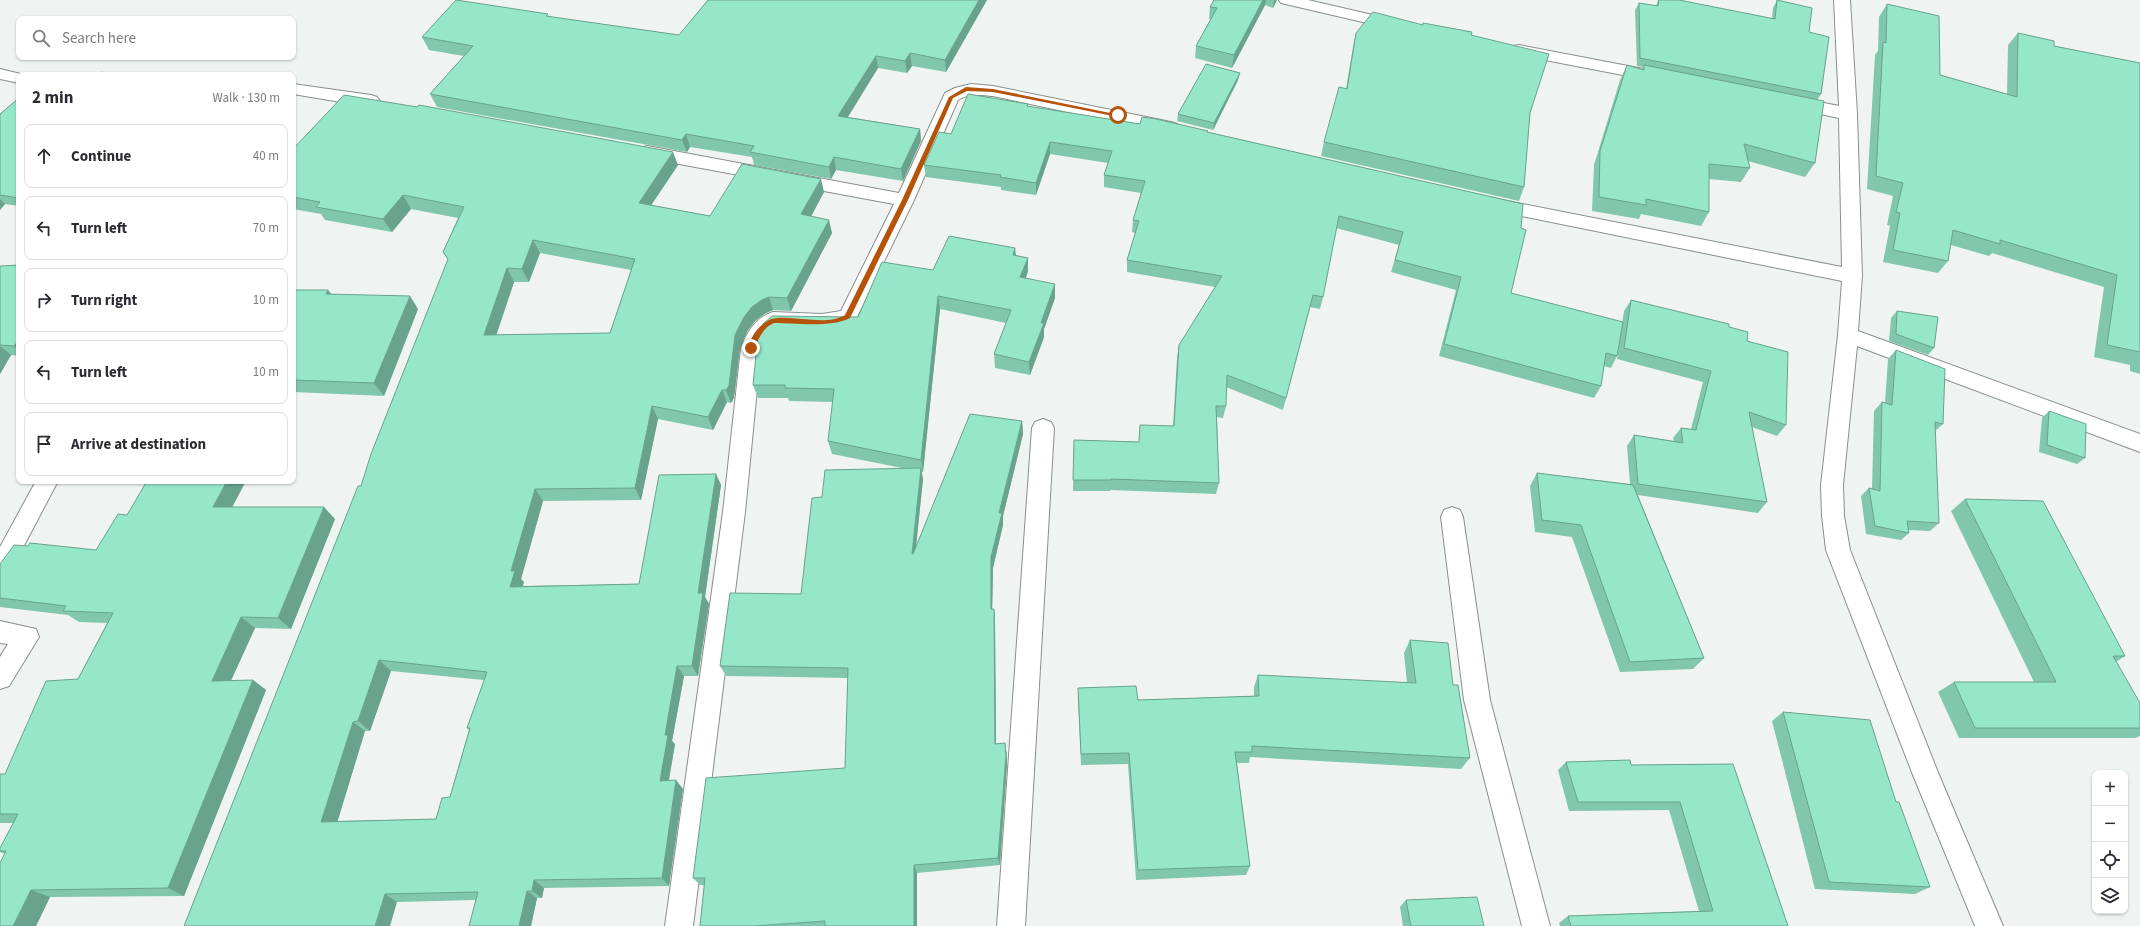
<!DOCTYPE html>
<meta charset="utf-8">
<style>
body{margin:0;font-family:"Source Sans 3",sans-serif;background:#f2f2f3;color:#2b2b33}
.controls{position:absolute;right:12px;bottom:12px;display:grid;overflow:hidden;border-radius:8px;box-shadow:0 1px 3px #0004}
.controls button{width:36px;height:36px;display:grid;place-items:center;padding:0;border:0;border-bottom:1px solid #e1e1e2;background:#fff;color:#2b2b33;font:20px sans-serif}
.stop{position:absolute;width:12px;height:12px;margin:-9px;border:3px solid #b45309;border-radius:50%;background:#fff}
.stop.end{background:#b45309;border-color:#fff;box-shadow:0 1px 4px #0008}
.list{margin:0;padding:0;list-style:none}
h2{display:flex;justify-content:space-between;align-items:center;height:52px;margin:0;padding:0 16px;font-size:17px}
h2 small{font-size:13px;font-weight:400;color:#7c7c81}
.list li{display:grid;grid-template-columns:26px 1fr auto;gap:12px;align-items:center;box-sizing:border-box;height:64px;margin:0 8px 8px;padding:0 8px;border:1px solid #e1e1e2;border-radius:8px}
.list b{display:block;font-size:15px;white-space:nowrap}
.list em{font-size:13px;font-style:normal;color:#7c7c81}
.icon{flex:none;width:22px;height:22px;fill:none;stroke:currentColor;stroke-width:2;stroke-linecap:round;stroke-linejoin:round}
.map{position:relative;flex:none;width:2140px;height:926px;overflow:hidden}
.search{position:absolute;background:#fff;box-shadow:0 1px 3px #0004;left:16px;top:16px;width:280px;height:44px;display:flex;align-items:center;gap:10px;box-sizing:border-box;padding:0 14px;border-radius:8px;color:#7c7c81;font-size:15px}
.panel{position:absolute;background:#fff;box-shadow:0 1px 3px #0004;left:16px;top:72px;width:280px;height:412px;border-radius:8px}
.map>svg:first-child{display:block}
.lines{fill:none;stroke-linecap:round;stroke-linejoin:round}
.street-casing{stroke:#898e8c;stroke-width:2}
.street{fill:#fff;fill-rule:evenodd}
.wall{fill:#81c7ad;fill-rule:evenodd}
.shaded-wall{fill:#69a28d}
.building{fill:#96e7c9;stroke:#69a28d;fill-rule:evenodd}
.route{fill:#b45309}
</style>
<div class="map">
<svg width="2140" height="926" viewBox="0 0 2140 926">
<rect width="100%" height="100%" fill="#eff4f2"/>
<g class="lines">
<defs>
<g id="street">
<polygon points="1279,0 1308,0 1403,22 1405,25 1403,28 1397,30 1281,3"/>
<polygon points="1834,0 1850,0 1857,114 1862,276 1858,331 2140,434 2140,452 1857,346 1843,485 1844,516 1850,550 1939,775 2003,926 1975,926 1913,775 1826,550 1822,516 1821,485 1838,335 1842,281 1492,210 1485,209 1483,204 1485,199 1492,198 1842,267 1839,118 1788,107 1785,103 1788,99 1794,97 1839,106"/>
<polygon points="1519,45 1654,71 1660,72 1662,76 1660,80 1654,81 1513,54 1511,50 1513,46"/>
<polygon points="0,69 25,75 19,75 19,83 0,79"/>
<polygon points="293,84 371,95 377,97 380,101 377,105 371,107 293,94"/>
<path d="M 971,84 L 993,86 L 1171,122 L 1177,124 L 1180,128 L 1177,132 L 1171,134 L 993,96 C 980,95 969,93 958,100 L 914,200 L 855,321 C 829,332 803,329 776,328 L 766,337 L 761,348 L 745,512 L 693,926 L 665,926 L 723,512 L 741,348 C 748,331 755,318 773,312 L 822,314 L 841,311 L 894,204 L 647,158 L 641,156 L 638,152 L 641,148 L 647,146 L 899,193 L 945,93 L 955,88 Z"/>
<polygon points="1043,419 1051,422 1054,428 1025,926 997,926 1032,428 1035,422"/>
<polygon points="36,481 58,481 8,576 0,579 0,547"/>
<polygon points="1452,507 1460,510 1463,517 1490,700 1550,926 1522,926 1464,700 1441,517 1444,510"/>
<polygon points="0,621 36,629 39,637 9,686 0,689 0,657 8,644 0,643"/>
</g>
</defs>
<!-- street casing -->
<use href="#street" class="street-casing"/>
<!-- street -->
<use href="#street" class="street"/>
</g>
<!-- wall -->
<g class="wall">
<polygon points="708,0 987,0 946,72 912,66 907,73 878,68 848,117 920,129 921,141 903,181 836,170 831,179 754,165 752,157 690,147 687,152 437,107 430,94 464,56 429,50 422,37 549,17 679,35"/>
<polygon points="1214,0 1277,0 1273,8 1265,5 1232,68 1195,58 1196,46 1211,19 1209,19 1210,7"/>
<polygon points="1658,0 1679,0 1772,19 1773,8 1777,0 1809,32 1821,94 1818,99 1815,163 1805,177 1748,161 1750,168 1741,182 1709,179 1709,212 1701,226 1641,214 1639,219 1592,211 1594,165 1620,80 1627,65 1642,69 1643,67 1637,66 1635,10 1639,3 1656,6"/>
<polygon points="1887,4 1940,75 2007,94 2008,45 2018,33 2054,46 2140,63 2140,374 2130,371 2130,365 2094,357 2104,287 1992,253 1989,256 1951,245 1948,261 1938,273 1883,262 1890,226 1887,225 1893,196 1867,189 1875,55 1878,51 1879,17"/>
<polygon points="1423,25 1471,35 1530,113 1524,187 1519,201 1321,156 1324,142 1346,89 1353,47 1356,33"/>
<polygon points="1238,80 1213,130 1177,121 1178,114"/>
<polygon points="19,98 19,206 5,204 0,210 0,114"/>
<polygon points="1028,104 1028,107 1140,124 1208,131 1208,132 1523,204 1511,293 1617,356 1611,368 1604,366 1601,386 1594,398 1439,356 1456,290 1391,272 1399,245 1336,228 1323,297 1320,309 1310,307 1283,410 1226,387 1226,406 1223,418 1217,417 1219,483 1216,494 1110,490 1110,491 1073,491 1074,440 1139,442 1140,425 1173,426 1177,357 1179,345 1215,287 1127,272 1127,260 1135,233 1132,232 1133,220 1141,193 1104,187 1104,175 1108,163 1050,154 1036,195 1001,190 1001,187 926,177 924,165 951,134"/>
<path d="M 293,149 L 678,165 L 651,205 L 710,216 L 824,192 L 811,216 L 832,233 L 791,311 L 773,310 L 766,313 L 756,320 L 748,330 L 740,348 L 734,398 L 731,403 L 727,402 L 713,430 L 658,419 L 641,500 L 543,501 L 521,579 L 524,582 L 522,586 L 639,584 L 716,474 L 721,485 L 705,597 L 709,604 L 698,676 L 684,676 L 672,741 L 675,744 L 669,780 L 683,789 L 669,886 L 544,888 L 542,898 L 537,898 L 531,926 L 469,926 L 476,900 L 397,902 L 184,926 L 361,486 L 448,260 L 443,252 L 458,218 L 411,209 L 392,232 L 325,220 L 321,214 L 293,209 ZM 540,253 L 631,270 L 610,333 L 496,335 L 514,282 L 529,282 ZM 391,671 L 484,680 L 467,728 L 469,730 L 450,797 L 436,819 L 337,821 L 365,731 L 370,731 Z"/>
<polygon points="1015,248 1016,255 1028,258 1028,271 1026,278 1055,298 1044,329 1044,337 1030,375 995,368 994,354 1006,323 940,309 923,472 921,472 923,479 916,547 1022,421 1023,434 1003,516 1003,525 993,568 992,609 994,609 995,620 996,744 1007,752 1007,764 1000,865 917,873 917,926 700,926 704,885 700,885 693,878 845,768 848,678 726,676 720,666 801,594 822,497 902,468 832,454 828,441 833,402 789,401 788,398 758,398 753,385 858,317 933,270"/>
<polygon points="19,265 19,356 11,355 0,374 0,266"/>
<polygon points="293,290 328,290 331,294 418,309 384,396 293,392"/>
<polygon points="1631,300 1729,327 1747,341 1786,425 1777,436 1752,427 1767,502 1758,513 1638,495 1704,658 1693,669 1620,672 1572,537 1535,532 1530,486 1537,473 1630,484 1627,446 1634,435 1674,441 1673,438 1681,428 1691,429 1703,382 1617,359 1624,311"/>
<polygon points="1897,311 1934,348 1928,355 1889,341 1891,318"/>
<polygon points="1896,350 1943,424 1935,431 1939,523 1930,531 1909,530 1909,533 1901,540 1866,534 1861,496 1869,488 1872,489 1874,411 1882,402 1885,403 1888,359"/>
<polygon points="2049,411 2085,458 2077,464 2039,452 2042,418"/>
<polygon points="1965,499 2125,656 2116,662 2140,703 2140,736 2135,738 1959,738 1938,692 1954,682 2034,682 1951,511"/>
<polygon points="232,507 335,519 291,629 255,628 231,681 253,680 266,690 184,896 50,897 36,926 5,854 0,852 0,848 14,823 0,823 0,774 5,774 78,679 107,623 79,622 68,615 0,607 0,564 28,546 96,550"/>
<polygon points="1410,640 1453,685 1470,758 1461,769 1250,757 1249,763 1237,763 1250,866 1246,875 1136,880 1128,764 1081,765 1078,700 1078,688 1138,700 1254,696 1254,687 1258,675 1407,683 1404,653"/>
<polygon points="1783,712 1896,802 1930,887 1915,894 1815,889 1772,721"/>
<polygon points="1566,762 1631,765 1733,764 1788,926 1560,926 1559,923 1568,916 1699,911 1669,810 1569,811 1558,770"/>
<polygon points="1406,900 1484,926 1403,926 1400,907"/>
</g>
<!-- shaded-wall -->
<g class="shaded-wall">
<polygon points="979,0 987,0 946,72 945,60"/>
<polygon points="1263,0 1266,0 1265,5 1232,68 1234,55"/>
<polygon points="1274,0 1277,0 1273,8"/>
<polygon points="910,53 912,66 907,73 905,61"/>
<polygon points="876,56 878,68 841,128 838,116"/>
<polygon points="1240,73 1238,80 1213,130 1214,123"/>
<polygon points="920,129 921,141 903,181 901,169"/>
<polygon points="686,134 690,147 687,152 682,140"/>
<polygon points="1050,142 1050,154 1036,195 1036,183"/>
<polygon points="673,152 678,165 644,216 639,203"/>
<polygon points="834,157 836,170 831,179 829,167"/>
<polygon points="821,179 824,192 805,228 801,214"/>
<polygon points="403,195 411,209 392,232 383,219"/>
<polygon points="0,199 5,204 0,210"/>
<polygon points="829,220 832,233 791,311 787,298"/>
<polygon points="533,240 540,253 529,282 522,269"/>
<polygon points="1015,248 1016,262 1013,255"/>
<polygon points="1028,258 1028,271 1021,291 1020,277"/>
<polygon points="507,268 514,282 492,348 484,335"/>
<polygon points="1055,284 1055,298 1044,329 1044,337 1030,375 1029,362 1041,323"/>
<polygon points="328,290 338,303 326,294"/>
<polygon points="410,296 418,309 384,396 374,383"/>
<polygon points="938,296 940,309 923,472 921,460"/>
<polygon points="769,297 773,310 766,313 756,320 748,330 740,348 734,398 731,403 726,390 735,335 744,317 752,307 762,300"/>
<polygon points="19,340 19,350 14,346"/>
<polygon points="0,346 11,355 0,374"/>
<polygon points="722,390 727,402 713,430 708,417"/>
<polygon points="652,406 658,419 641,500 635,488"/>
<polygon points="1022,421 1023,434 1003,516 1003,525 993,568 992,620 991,609 991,557 999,513"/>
<polygon points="921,468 923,479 914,565 912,554"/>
<polygon points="716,474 721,485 705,597 709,604 698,676 692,666 698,593"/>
<polygon points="227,481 246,481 226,519 213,507"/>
<polygon points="535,489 543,501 521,579 524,582 519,598 510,587 511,571"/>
<polygon points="324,507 335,519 291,629 278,618"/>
<polygon points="994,609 995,620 996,753 995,744"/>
<polygon points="241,617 255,628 226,691 212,681"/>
<polygon points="379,660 391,671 370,731 358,721"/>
<polygon points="677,666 684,676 672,741 675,744 667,790 660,781 665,735"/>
<polygon points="253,680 266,690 184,896 168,888"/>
<polygon points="353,722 365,731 335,830 321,822"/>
<polygon points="1005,743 1007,764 1000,865 998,858"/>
<polygon points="676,780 683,789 669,886 662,878"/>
<polygon points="914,865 917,873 917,926 914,926"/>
<polygon points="534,880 544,888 542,898 532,891"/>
<polygon points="31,890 50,897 36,926 13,926"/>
<polygon points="527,891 537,898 531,926 519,926"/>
<polygon points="385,894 397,902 390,926 375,926"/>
</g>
<!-- building -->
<g class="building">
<polygon points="456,0 548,14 546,16 679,35 708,0 979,0 945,60 910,53 905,61 876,56 838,116 920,129 901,169 834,157 829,167 750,152 754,146 686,134 682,140 430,94 473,46 422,37"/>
<polygon points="1214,0 1263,0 1234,55 1196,46 1217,8 1210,7"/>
<polygon points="1659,0 1679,0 1775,19 1777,0 1812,8 1809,32 1829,37 1821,94 1640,58 1639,3 1658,6"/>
<polygon points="1887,4 1939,16 1940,75 2017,97 2018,33 2054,41 2054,46 2140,63 2140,352 2107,345 2117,275 2000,240 2000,244 1953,230 1948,261 1893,250 1900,213 1896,212 1903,183 1876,176 1883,42 1886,43"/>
<polygon points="1373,12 1423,25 1423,23 1472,32 1471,35 1549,54 1530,113 1524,187 1324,142 1339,87 1347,89 1356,33"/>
<polygon points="1206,64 1240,73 1214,123 1178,114"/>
<polygon points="1627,65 1644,70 1644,65 1824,101 1815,163 1744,144 1750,168 1709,164 1709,212 1646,199 1646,205 1599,197 1600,151"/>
<polygon points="102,72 107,75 96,75"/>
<polygon points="968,94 1028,104 1027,106 1140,124 1142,117 1156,119 1208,131 1207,132 1523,204 1521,228 1526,230 1511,293 1623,322 1617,356 1606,353 1601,386 1444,344 1461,277 1395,260 1403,232 1339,216 1323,297 1313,295 1286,398 1227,375 1226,406 1216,406 1219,483 1111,479 1111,480 1073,480 1074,440 1139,442 1140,425 1174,426 1179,345 1222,276 1127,260 1139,221 1133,220 1145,181 1104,175 1112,151 1050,142 1036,183 1000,177 1001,175 924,165 939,132 951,134"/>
<path d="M 344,95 L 417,107 L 419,105 L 673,152 L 639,203 L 710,216 L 742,164 L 821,179 L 801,214 L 829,220 L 787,298 L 769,297 L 762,300 L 752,307 L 744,317 L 735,335 L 729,386 L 726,390 L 722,390 L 708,417 L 652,406 L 635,488 L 535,489 L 511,571 L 515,571 L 510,587 L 639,584 L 659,475 L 716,474 L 698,593 L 703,593 L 692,666 L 677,666 L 665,735 L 668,735 L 660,781 L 676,780 L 662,878 L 534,880 L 532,891 L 527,891 L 519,926 L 469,926 L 478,892 L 385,894 L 375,926 L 184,926 L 358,486 L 361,486 L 371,454 L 448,259 L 443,252 L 464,207 L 403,195 L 383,219 L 316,207 L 320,202 L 293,197 L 293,149 ZM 533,240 L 635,259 L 610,333 L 484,335 L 507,268 L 522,269 ZM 379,660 L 487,672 L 467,728 L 470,728 L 450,797 L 442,798 L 436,819 L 321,822 L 353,722 L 358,721 Z"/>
<polygon points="19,98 19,198 0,195 0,114"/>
<polygon points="949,236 1015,248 1013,255 1028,258 1020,277 1055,284 1041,323 1044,323 1029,362 994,354 1011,310 938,296 921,460 828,441 834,389 785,388 785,385 753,385 758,335 763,324 772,316 858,317 882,262 933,270"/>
<polygon points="19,265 19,340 14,346 0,345 0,266"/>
<polygon points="293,290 328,290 326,294 410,296 374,383 293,380"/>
<polygon points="1631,300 1729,324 1729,327 1748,332 1747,341 1788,352 1786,425 1749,412 1767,502 1638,484 1634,435 1683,443 1681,428 1696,430 1711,371 1624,348"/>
<polygon points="1897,311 1938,317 1934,348 1896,334"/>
<polygon points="1896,350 1945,369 1943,424 1935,422 1939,523 1907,521 1909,533 1875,526 1869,488 1880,491 1882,402 1892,405"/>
<polygon points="2049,411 2086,424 2085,458 2047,445"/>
<polygon points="970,414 1022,421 999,513 1002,513 991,557 991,609 994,609 995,744 1005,743 1006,755 998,858 914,865 914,926 825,926 825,921 754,926 700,926 705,878 693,878 706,778 845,768 848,668 720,666 730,593 801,594 812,498 822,497 825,470 921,468 912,554 913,554"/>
<polygon points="1537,473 1633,485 1704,658 1630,662 1581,525 1542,520"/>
<polygon points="147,481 227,481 213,507 324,507 278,618 241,617 212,681 253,680 168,888 31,890 13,926 0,926 0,863 6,851 0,851 0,848 18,814 0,814 0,774 5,774 46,681 78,679 113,613 63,611 66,606 0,598 0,564 14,545 28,546 30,543 96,550 118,514 127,515"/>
<polygon points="1965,499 2043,501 2125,656 2113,656 2140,703 2140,728 1975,728 1954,682 2056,682"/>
<polygon points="1410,640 1448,643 1453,685 1458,685 1470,758 1252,746 1252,752 1235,752 1250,866 1138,870 1129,753 1081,754 1078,688 1136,686 1138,700 1259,696 1258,675 1416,683"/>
<polygon points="1783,712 1870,720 1896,802 1899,802 1930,887 1829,882"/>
<polygon points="1630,760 1631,765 1733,764 1788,926 1571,926 1568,916 1713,911 1680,802 1578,802 1566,762"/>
<polygon points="1477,897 1484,926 1411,926 1406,900"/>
</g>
<!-- route -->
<path class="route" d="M 966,87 L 993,89 L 1120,115 L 1118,117 L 993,92 L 967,91 L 953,98 L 908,200 L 850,318 C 831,328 795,323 774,323 C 762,328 759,339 753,350 L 749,350 C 748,338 760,324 771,319 C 794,314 824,327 845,315 L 902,200 L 949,97 Z"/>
</svg>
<div class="controls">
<button>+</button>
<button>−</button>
<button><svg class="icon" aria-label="locate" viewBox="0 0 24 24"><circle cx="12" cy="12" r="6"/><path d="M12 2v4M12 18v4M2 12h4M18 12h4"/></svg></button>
<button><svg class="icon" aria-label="layers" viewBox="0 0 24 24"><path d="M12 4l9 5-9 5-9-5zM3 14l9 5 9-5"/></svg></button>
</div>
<div class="stop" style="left:1118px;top:115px"></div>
<div class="stop end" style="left:751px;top:348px"></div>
<div class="search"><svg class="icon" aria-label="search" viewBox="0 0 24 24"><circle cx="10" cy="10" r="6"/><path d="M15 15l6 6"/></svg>Search here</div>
<section class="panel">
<h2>2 min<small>Walk · 130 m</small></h2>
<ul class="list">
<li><svg class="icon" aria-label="ahead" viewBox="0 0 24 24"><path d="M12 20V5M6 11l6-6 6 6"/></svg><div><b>Continue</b></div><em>40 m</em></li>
<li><svg class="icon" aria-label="left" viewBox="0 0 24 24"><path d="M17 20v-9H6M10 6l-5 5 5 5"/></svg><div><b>Turn left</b></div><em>70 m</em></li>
<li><svg class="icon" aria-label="right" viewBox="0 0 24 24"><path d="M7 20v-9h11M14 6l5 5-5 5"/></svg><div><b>Turn right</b></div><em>10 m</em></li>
<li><svg class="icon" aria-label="left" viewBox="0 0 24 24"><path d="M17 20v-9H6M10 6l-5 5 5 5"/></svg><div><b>Turn left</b></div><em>10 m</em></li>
<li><svg class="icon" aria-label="arrive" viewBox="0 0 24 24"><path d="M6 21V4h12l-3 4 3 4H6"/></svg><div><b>Arrive at destination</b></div></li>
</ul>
</section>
</div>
